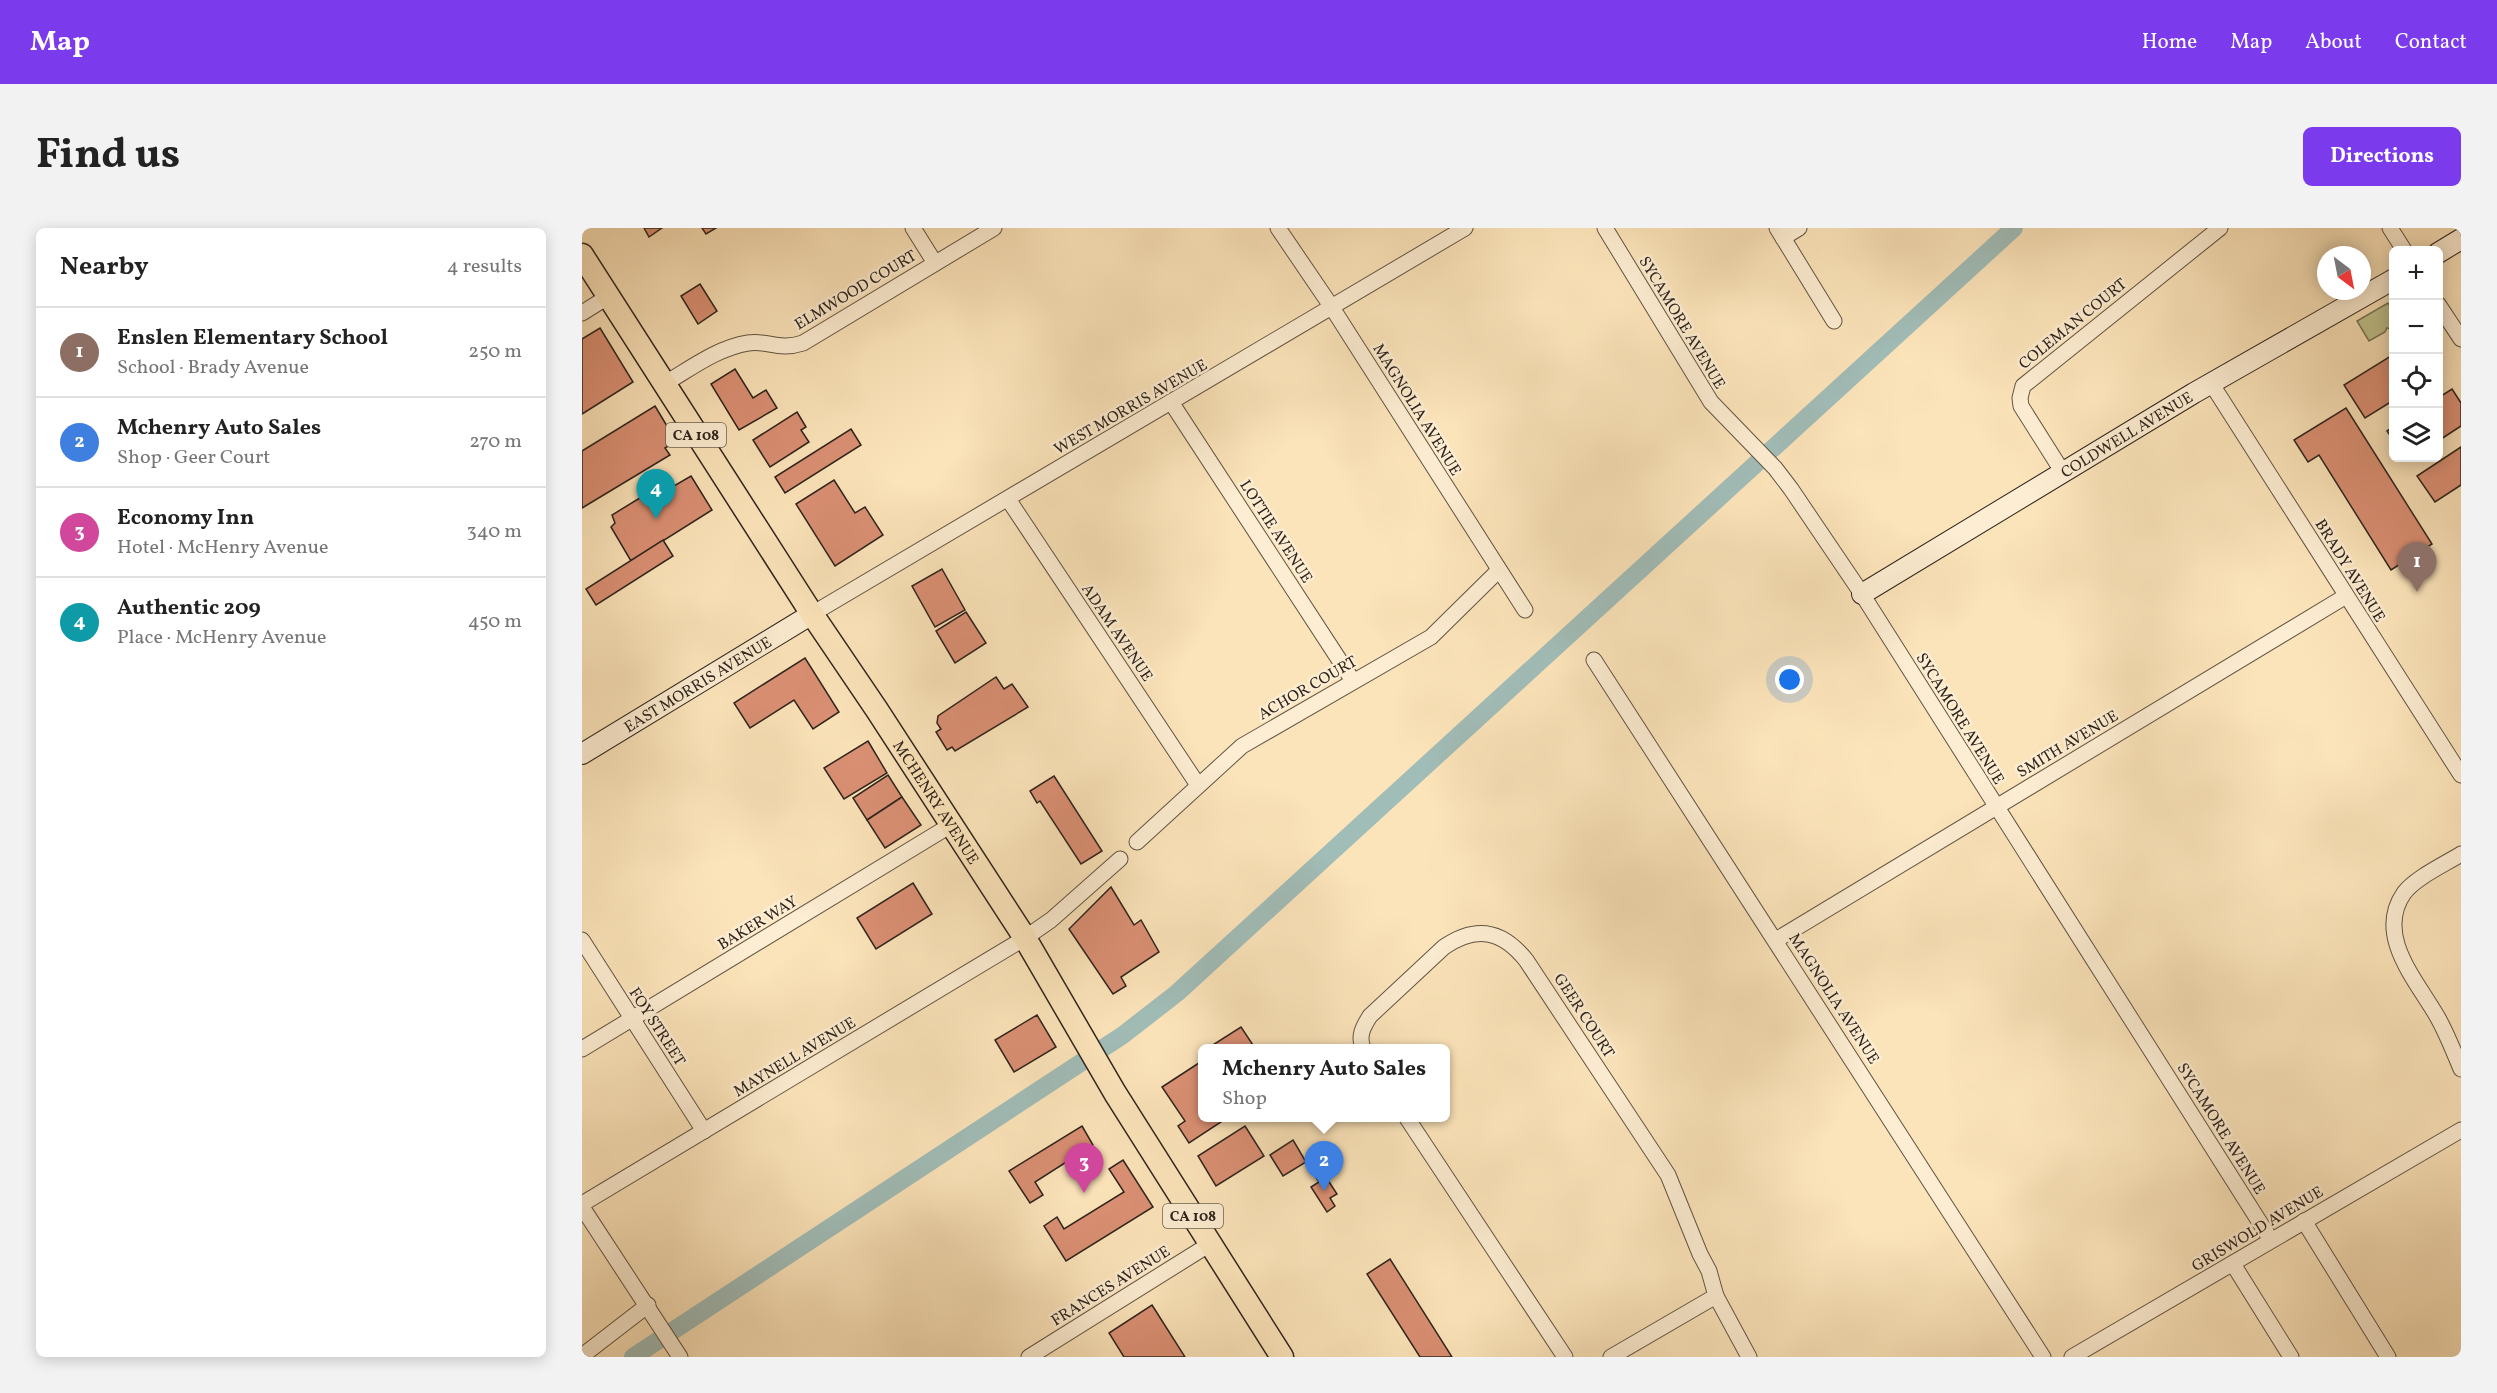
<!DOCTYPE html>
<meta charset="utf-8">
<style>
body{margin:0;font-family:Vollkorn,serif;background:#f2f2f2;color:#222}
.controls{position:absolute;right:18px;top:18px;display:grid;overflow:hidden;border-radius:9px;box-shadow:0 3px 15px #0003}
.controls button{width:54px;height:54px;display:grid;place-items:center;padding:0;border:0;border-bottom:2px solid #e0e0e0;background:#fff;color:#222;font:30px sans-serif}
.compass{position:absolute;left:1735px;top:18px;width:54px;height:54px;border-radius:50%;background:#fff;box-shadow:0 3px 15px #0003;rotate:148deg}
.you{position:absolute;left:1208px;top:452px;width:21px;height:21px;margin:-15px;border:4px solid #fff;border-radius:50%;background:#1a73e8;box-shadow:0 0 0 9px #1a73e833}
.badge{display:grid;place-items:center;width:39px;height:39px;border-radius:50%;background:#7c3aed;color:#fff;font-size:20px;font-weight:700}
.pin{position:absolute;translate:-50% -50px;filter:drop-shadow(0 2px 3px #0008)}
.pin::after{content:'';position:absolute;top:32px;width:21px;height:18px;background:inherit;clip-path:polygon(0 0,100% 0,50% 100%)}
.popup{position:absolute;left:616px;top:816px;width:252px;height:78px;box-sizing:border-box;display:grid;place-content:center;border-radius:9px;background:#fff;filter:drop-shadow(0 2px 4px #0005);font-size:20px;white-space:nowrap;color:#767676}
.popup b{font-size:22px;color:#222}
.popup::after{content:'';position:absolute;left:50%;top:100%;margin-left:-12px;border:12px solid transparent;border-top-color:#fff}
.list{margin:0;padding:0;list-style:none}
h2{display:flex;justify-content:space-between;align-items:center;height:78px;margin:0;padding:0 24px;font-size:26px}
h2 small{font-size:20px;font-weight:400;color:#767676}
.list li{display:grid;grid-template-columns:39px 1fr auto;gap:18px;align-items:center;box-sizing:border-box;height:90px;padding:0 24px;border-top:2px solid #e0e0e0}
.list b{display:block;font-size:22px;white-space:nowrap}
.list p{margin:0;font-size:20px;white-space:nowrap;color:#767676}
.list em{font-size:20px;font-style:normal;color:#767676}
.icon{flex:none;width:33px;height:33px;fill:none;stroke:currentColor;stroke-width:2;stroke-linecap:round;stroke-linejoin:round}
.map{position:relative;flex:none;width:1879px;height:1129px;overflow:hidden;border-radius:9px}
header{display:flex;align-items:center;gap:36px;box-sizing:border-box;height:84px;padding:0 30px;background:#7c3aed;color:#fff}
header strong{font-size:28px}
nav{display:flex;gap:33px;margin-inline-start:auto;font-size:21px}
.intro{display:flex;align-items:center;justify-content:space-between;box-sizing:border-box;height:144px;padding:0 36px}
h1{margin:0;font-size:42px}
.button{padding:15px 27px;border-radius:9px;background:#7c3aed;color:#fff;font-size:21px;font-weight:700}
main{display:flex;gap:36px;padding:0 36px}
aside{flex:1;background:#fff;border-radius:9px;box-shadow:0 3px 15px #0003}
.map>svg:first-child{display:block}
.green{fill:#c1c48e;stroke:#787456;stroke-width:1.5}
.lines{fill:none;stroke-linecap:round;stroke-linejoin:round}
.canal{stroke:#a1bdb8;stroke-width:18}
.building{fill:#db9074;stroke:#2e241d;stroke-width:1.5}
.street-casing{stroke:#625444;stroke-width:17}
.secondary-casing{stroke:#2e241d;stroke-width:22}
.primary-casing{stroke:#2e241d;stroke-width:25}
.street{stroke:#fdedd2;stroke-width:15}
.secondary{stroke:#fdedd2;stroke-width:20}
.primary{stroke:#fce4ba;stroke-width:22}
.labels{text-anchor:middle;stroke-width:5;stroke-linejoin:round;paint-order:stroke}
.shield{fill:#fdedd2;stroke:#6c6053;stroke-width:1.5}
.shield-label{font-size:15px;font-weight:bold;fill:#2e241d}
.street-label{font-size:16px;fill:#2e241d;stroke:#fdedd2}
</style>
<header>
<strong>Map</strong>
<nav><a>Home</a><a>Map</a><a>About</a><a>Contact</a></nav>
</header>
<div class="intro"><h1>Find us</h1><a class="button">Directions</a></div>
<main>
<aside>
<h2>Nearby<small>4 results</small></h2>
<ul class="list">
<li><span class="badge" style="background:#8d6e63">1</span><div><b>Enslen Elementary School</b><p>School · Brady Avenue</p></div><em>250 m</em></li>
<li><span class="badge" style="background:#3f7fe0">2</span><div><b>Mchenry Auto Sales</b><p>Shop · Geer Court</p></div><em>270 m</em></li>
<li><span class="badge" style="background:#d1479c">3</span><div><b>Economy Inn</b><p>Hotel · McHenry Avenue</p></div><em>340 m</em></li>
<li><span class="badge" style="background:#0f9aa8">4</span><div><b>Authentic 209</b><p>Place · McHenry Avenue</p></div><em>450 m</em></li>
</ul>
</aside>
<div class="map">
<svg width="1879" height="1129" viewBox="0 0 1879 1129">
<rect width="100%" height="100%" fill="#fce4ba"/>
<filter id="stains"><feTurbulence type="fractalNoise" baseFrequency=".00333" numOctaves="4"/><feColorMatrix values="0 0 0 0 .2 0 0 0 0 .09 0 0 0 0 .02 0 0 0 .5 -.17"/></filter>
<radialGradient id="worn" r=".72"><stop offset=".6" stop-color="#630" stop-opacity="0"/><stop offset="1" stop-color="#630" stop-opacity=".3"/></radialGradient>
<!-- green -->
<polygon class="green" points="1806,75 1811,84 1811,99 1808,101 1805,100 1803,104 1787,113 1775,93"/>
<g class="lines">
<!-- canal -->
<polyline class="canal" points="51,1129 541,807 595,765 1432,0"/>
</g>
<!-- building -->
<g class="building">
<polygon points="62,0 80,0 67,9"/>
<polygon points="120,0 134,0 124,6"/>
<polygon points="118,56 135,83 116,96 99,68"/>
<polygon points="18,100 51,154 0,186 0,111"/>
<polygon points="1812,126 1812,172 1783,190 1762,157"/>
<polygon points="153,141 171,170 184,162 195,180 157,202 129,156"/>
<polygon points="1870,161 1879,175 1879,198 1856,213 1856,170"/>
<polygon points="73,178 94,213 83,220 88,227 0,280 0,223"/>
<polygon points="1764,180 1850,316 1809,342 1737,227 1726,234 1712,212"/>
<polygon points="215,184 224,199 219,202 227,214 188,239 171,212"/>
<polygon points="1812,198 1812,213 1805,203"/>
<polygon points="269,201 279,217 203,265 193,249"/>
<polygon points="1879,219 1879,257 1853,274 1835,248"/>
<polygon points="109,248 130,282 49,333 29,299 33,295 30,287 66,265 68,272"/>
<polygon points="252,252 273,285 283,279 301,307 253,338 214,276"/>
<polygon points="81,312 91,328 14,377 4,361"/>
<polygon points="360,341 383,382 353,399 330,358"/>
<polygon points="384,384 404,415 373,435 354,403"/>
<polygon points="223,430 257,484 231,501 212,472 168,500 152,475"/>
<polygon points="414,449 422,461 430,456 446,479 373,523 370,519 365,522 354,504 359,501 355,495 356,488"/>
<polygon points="286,513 305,545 262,571 242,540"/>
<polygon points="306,547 320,569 285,592 271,570"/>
<polygon points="472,548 520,623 499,636 458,573 455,575 448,563"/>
<polygon points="320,569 339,597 303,620 285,592"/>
<polygon points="331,655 350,686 294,721 275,690"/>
<polygon points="529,659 552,697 559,692 577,724 539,749 544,758 531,766 487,701"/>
<polygon points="455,787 474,819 432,844 413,812"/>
<polygon points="659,799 673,820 626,820"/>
<polygon points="620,833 620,890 645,890 607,915 596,898 603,893 580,859"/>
<polygon points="500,898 511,917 453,954 461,967 448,975 427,943"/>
<polygon points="663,898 682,928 634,958 616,928"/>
<polygon points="711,912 724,934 701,948 688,927"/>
<polygon points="541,932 571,979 484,1033 462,998 475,989 482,1001 542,964 527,941"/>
<polygon points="738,940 755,966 748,970 753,978 745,984 729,959 737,954 731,945"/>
<polygon points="808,1031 870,1129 838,1129 785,1046"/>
<polygon points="570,1077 603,1129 542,1129 527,1105"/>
</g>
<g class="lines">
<defs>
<g id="street">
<polyline points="331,0 353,35"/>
<polyline points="696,0 749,78 943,382"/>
<polyline points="1023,0 1129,174 1193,240 1209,261 1280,366 1689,1012"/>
<polyline points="1195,0 1252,93"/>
<polyline points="1808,0 1822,22"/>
<polyline points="1201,10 1217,0"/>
<polyline points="1856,76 1879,111"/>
<polyline points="0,85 27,68"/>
<polyline points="1629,155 1879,547"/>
<path d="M 82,156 C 108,141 135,120 166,115 C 186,112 196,123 221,115 L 412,0"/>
<polyline points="589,174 771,453"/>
<polyline points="1480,243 1439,178 1438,170 1441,158 1638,0"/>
<polyline points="426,271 616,557"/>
<polyline points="230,386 883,0"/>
<polyline points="1012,432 1461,1129"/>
<polyline points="555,614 660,518 849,409 917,342"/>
<path d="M 1879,626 C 1863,636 1833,650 1822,665 C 1792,708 1836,754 1856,790 C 1865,806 1872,824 1879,841"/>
<polyline points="0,712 122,903"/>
<polyline points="1194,712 1764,368"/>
<path d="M 781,820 C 776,808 781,799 788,788 L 862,719 C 894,697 920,702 944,732 L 1086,947 L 1118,1026 L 1127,1043 L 1134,1068 L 1167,1129"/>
<polyline points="0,821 369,597"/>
<polyline points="825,890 983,1129"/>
<polyline points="0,976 443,710 469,692 538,631"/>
<polyline points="0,979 98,1129"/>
<polyline points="1722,993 1806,1129"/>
<polyline points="1651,1036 1709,1129"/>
<polyline points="0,1128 66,1077"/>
<polyline points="447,1129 628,1016"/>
<polyline points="1029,1129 1134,1068"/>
<polyline points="1490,1129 1879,902"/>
</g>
<g id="secondary">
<polyline points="1856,25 1879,11"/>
<path id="s1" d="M 1280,366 L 1612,165 L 1812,51"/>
<path id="s2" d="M 0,526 L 230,386"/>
</g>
<g id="primary">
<path id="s3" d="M 0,27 L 230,386 L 295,482 L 443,710 L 533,865 L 700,1129"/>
</g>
</defs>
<!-- street casing -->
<use href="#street" class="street-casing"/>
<!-- secondary casing -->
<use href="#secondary" class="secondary-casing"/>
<!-- primary casing -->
<use href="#primary" class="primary-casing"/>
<!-- street -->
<use href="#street" class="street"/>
<!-- secondary -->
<use href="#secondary" class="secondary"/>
<!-- primary -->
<use href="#primary" class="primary"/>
</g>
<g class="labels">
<!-- shield labels -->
<g class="shield">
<rect x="84" y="195" width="60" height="24" rx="4.5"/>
<rect x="581" y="976" width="60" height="24" rx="4.5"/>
</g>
<g class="shield-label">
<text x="114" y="212">CA 108</text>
<text x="611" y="993">CA 108</text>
</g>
<!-- street labels -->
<g class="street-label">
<text transform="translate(273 61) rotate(-31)" y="6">ELMWOOD COURT</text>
<text transform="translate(1101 94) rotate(59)" y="6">SYCAMORE AVENUE</text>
<text transform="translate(1490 95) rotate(-39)" y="6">COLEMAN COURT</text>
<text transform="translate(548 178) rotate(-30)" y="6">WEST MORRIS AVENUE</text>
<text transform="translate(836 181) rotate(58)" y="6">MAGNOLIA AVENUE</text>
<text dy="6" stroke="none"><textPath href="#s1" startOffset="309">COLDWELL AVENUE</textPath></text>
<text transform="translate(695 303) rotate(57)" y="6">LOTTIE AVENUE</text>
<text transform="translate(1769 342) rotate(58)" y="6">BRADY AVENUE</text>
<text transform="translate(536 404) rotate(56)" y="6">ADAM AVENUE</text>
<text dy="6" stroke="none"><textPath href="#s2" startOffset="135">EAST MORRIS AVENUE</textPath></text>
<text transform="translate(725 459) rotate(-30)" y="6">ACHOR COURT</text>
<text transform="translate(1379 490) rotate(58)" y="6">SYCAMORE AVENUE</text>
<text transform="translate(1485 515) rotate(-31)" y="6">SMITH AVENUE</text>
<text dy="6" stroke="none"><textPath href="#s3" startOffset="652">MCHENRY AVENUE</textPath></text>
<text transform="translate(175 694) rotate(-31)" y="6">BAKER WAY</text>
<text transform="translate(1253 770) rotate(57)" y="6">MAGNOLIA AVENUE</text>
<text transform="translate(1003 787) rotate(57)" y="6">GEER COURT</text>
<text transform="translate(76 798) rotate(57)" y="6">FOY STREET</text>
<text transform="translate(212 828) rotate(-31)" y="6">MAYNELL AVENUE</text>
<text transform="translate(1640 900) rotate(58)" y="6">SYCAMORE AVENUE</text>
<text transform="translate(1675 1000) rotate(-31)" y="6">GRISWOLD AVENUE</text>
<text transform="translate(528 1057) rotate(-32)" y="6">FRANCES AVENUE</text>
</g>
</g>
<rect width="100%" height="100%" filter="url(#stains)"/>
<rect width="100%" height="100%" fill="url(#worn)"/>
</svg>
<div class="controls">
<button>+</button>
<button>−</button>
<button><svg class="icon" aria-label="locate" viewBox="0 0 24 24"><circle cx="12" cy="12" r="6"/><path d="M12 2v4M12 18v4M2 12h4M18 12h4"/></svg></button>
<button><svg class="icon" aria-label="layers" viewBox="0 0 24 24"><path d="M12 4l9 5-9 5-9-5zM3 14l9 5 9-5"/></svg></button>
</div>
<svg class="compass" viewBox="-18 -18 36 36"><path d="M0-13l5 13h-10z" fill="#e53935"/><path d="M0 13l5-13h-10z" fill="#767676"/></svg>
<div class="you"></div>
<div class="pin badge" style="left:1835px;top:364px;background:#8d6e63">1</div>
<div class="pin badge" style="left:742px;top:963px;background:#3f7fe0">2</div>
<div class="popup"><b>Mchenry Auto Sales</b>Shop</div>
<div class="pin badge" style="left:502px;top:965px;background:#d1479c">3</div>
<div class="pin badge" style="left:74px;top:291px;background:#0f9aa8">4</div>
</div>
</main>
